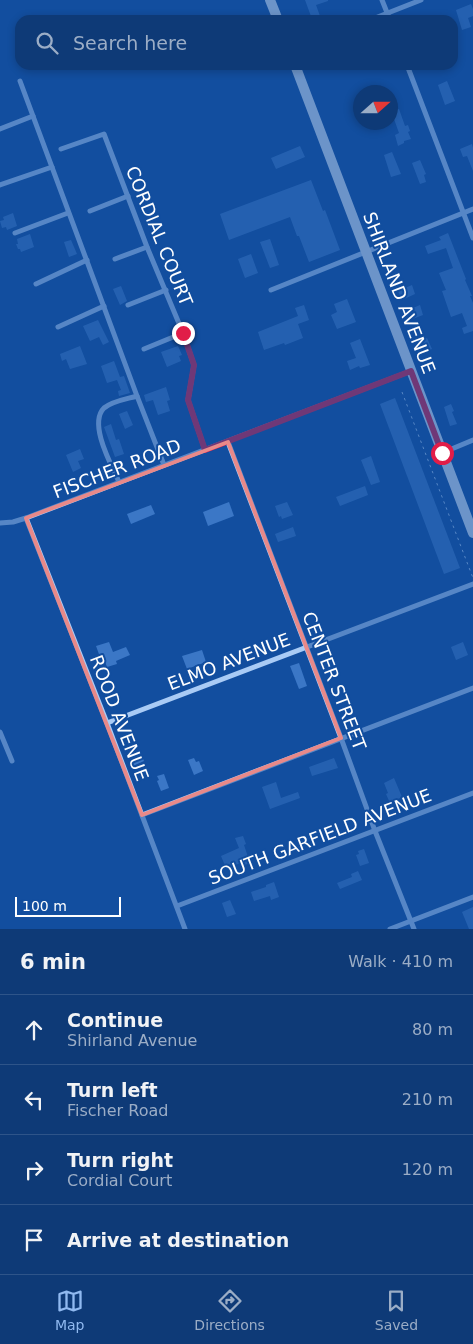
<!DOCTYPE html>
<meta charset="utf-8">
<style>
body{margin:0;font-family:"DejaVu Sans",sans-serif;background:#1c457f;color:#f1f3f6}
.compass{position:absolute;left:353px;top:85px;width:45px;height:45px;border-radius:50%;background:#0e3a77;box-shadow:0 2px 8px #0003;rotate:69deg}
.scale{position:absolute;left:15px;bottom:12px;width:106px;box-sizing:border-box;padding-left:5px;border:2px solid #fff;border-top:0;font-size:14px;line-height:18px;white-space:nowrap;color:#fff;-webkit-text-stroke:4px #124e9f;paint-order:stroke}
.stop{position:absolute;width:15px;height:15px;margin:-11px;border:4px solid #e11d48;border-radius:50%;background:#fff}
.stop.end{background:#e11d48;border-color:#fff;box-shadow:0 1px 5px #0008}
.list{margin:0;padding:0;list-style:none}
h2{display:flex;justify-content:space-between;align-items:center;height:65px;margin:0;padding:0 20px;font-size:21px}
h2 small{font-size:16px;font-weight:400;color:#9badc6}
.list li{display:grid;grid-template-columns:32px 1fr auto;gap:15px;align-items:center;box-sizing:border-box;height:70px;padding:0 20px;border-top:1px solid #2e5489}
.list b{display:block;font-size:19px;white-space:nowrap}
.list p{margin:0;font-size:16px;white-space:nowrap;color:#9badc6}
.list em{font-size:16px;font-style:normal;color:#9badc6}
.icon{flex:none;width:28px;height:28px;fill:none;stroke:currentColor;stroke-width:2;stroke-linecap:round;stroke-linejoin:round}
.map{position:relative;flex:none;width:473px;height:929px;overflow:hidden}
.search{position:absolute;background:#0e3a77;box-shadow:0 2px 8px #0003;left:15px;right:15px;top:15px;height:55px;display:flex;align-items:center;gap:12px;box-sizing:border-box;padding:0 18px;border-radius:15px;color:#9badc6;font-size:19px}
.sheet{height:345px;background:#0e3a77}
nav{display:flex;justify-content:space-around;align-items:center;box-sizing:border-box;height:70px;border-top:1px solid #2e5489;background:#0e3a77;font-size:14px;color:#9badc6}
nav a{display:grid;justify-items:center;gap:2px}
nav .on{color:#90b9f0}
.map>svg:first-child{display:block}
.building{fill:#3b77c6}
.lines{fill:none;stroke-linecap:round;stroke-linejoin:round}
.path{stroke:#a9cbf5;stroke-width:1;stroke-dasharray:2.5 4;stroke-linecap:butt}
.street{stroke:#a9cbf5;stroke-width:5}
.secondary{stroke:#d9e9fd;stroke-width:10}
.route{stroke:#e11d48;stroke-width:6}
.marked{fill:none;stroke:#e88989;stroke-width:4;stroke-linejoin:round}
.labels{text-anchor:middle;stroke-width:4;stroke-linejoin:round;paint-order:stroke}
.street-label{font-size:18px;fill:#fff;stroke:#124e9f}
</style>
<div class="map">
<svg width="473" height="929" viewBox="0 0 473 929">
<rect width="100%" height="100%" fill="#124e9f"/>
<!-- building -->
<g class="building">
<polygon points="305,0 328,0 328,1 316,5 320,16 312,19"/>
<polygon points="471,4 473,9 473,16 468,18 471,27 462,30 456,10"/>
<polygon points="447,81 455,101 445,105 438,85"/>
<polygon points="390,96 396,110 399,109 405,126 408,125 410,131 408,132 411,139 404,141 404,143 398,146 395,135 399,133 394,119 390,121"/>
<polygon points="472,144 473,148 473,171 467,156 463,157 460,149"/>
<polygon points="300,146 305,157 276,169 271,158"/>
<polygon points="392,152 401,174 391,177 384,155"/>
<polygon points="420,160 426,174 424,175 426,182 420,184 412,163"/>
<polygon points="311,180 323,211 325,210 340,250 309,262 299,236 297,236 290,217 229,240 220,214"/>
<polygon points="13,213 17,226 7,230 6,227 2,228 0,221 4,220 3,217"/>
<polygon points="448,233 466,279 465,280 472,296 470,296 473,303 473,331 464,334 462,328 467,326 462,313 451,317 442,291 446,290 439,273 453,268 446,248 428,254 425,246 441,240 439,237"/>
<polygon points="30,234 34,247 21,252 20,249 18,249 16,244 18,244 17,239"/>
<polygon points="270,239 279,265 270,268 260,242"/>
<polygon points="71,240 77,254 69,257 64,242"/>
<polygon points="251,254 258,273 245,278 238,259"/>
<polygon points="412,285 415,294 402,300 398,291"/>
<polygon points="121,286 127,301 120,305 113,289"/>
<polygon points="347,299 356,322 337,329 331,315 337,312 334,304"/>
<polygon points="304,305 309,320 298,324 303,338 285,345 284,343 264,350 258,332 298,316 295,308"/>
<polygon points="420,305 423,315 410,320 406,311"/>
<polygon points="98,320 109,342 103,345 99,337 90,341 83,326"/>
<polygon points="427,338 432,349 420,354 416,343"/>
<polygon points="360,339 370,365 360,368 359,366 350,370 347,361 356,358 350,343"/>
<polygon points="80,346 87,364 70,369 66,359 62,361 60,354"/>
<polygon points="178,346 182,355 179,356 181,361 167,367 161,352"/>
<polygon points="114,361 120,377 124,376 130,393 119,396 118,391 121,390 117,380 107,383 101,366"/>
<polygon points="166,387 170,400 167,401 170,411 158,415 153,400 146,402 144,395"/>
<polygon points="395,398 460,568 444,574 380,404"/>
<polygon points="451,404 454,411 452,412 457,424 450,426 444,407"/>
<polygon points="127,411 133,425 125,429 119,414"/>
<polygon points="111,424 116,440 119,439 124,454 115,457 104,427"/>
<polygon points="80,449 84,459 78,461 81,468 73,472 66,455"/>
<polygon points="371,456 380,482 371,485 361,460"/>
<polygon points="365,486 368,495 340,506 336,497"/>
<polygon points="229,502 234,516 208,526 203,512"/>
<polygon points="287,502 293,515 282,519 281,516 279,517 275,506"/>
<polygon points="151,505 155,514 131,524 127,514"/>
<polygon points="293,527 296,536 278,542 275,534"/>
<polygon points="109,642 113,652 126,647 130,655 116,661 117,664 107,667 103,656 100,657 96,646"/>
<polygon points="463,642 468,655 456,660 451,647"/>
<polygon points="202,650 206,662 187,669 182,656"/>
<polygon points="299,663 307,686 299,689 290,666"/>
<polygon points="140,752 144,761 133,766 129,757"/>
<polygon points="194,758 196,762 199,761 203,771 194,775 188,760"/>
<polygon points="334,758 338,768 312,776 309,767"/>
<polygon points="164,774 169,788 161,791 157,781 159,780 157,776"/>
<polygon points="394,778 402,797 390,803 386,794 388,793 384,783"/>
<polygon points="276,782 281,798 298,792 300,798 270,809 262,787"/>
<polygon points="243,836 246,844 244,845 250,863 242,866 241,863 226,868 221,856 239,848 235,838"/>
<polygon points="364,849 369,863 360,866 356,855 359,854 358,851"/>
<polygon points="358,871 362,880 340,889 337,883 352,877 351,874"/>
<polygon points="274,882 279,897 271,900 270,896 254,901 251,892 266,887 266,885"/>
<polygon points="230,900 236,914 227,917 222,903"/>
<polygon points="473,907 473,929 469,929 462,912"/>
</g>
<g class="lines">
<!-- path -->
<polyline class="path" points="402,392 473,578"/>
<!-- street -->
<g class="street">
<polyline points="382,0 390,20"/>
<polyline points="370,20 421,0"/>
<polyline points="407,65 473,238"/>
<polyline points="20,81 137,396 164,465"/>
<polyline points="0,129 33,116"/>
<polyline points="61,149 104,134 147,247 183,333 194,365 188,400 205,450"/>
<polyline points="0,185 52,167"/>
<polyline points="90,211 128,196"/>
<polyline points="15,233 68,213"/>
<polyline points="115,259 147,247"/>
<polyline points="36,284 87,260"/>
<polyline points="271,290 473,209"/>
<polyline points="128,305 166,290"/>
<polyline points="58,327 104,306"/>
<polyline points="144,349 183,333"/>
<polyline points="228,442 341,738 375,831 414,929"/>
<polyline points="442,453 473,440"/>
<path d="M 119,482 C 112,466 88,424 104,408 C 112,401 127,399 137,396"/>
<polyline points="26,518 107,723 185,929"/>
<polyline points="0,523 13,522 26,518 411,371"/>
<polyline points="107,723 473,584"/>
<polyline points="0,732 12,761"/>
<polyline points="142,815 473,688"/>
<polyline points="177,906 473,793"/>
<polyline points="390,929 473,897"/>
</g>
<!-- secondary -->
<g class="secondary">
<polyline points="270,0 278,20"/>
<polyline points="295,65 473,533"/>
</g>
</g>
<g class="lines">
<!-- route -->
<polyline class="route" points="183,333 194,365 188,400 205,450 411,371 442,453"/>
</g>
<!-- marked area -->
<path d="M0 0H473V929H0ZM 228,442 L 341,738 L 142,815 L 26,518 Z" fill="#124e9f" fill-opacity=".55" fill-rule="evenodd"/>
<path class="marked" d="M 228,442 L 341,738 L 142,815 L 26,518 Z"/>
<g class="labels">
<!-- street labels -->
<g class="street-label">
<text transform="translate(159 236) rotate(68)" y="6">CORDIAL COURT</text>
<text transform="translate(399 293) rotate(69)" y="6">SHIRLAND AVENUE</text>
<text transform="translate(117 469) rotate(-21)" y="6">FISCHER ROAD</text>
<text transform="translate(229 662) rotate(-21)" y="6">ELMO AVENUE</text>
<text transform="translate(334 681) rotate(69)" y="6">CENTER STREET</text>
<text transform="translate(119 718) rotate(69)" y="6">ROOD AVENUE</text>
<text transform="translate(320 837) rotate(-21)" y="6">SOUTH GARFIELD AVENUE</text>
</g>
</g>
</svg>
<svg class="compass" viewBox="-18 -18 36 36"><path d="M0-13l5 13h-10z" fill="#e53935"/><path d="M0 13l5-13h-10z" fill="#9badc6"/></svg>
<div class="scale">100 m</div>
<div class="stop" style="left:442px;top:453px"></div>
<div class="stop end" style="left:183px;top:333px"></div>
<div class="search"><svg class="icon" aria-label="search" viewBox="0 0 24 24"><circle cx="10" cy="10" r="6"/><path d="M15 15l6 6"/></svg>Search here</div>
</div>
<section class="sheet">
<h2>6 min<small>Walk · 410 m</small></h2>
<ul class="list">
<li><svg class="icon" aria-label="ahead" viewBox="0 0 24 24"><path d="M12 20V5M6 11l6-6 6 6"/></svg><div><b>Continue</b><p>Shirland Avenue</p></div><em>80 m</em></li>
<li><svg class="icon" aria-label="left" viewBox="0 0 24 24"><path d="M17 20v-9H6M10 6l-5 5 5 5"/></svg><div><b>Turn left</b><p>Fischer Road</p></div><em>210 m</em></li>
<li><svg class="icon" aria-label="right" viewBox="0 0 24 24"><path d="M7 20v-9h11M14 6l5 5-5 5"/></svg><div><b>Turn right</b><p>Cordial Court</p></div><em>120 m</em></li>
<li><svg class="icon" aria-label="arrive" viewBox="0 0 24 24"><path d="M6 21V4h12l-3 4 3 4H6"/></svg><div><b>Arrive at destination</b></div></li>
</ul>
</section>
<nav>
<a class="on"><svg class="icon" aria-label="map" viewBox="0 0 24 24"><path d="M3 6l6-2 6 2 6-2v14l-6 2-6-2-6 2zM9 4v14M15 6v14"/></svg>Map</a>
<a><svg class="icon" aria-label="directions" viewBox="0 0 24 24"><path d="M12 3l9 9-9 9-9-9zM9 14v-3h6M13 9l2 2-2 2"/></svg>Directions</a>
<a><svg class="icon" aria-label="saved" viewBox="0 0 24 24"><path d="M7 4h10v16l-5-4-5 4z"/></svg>Saved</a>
</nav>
